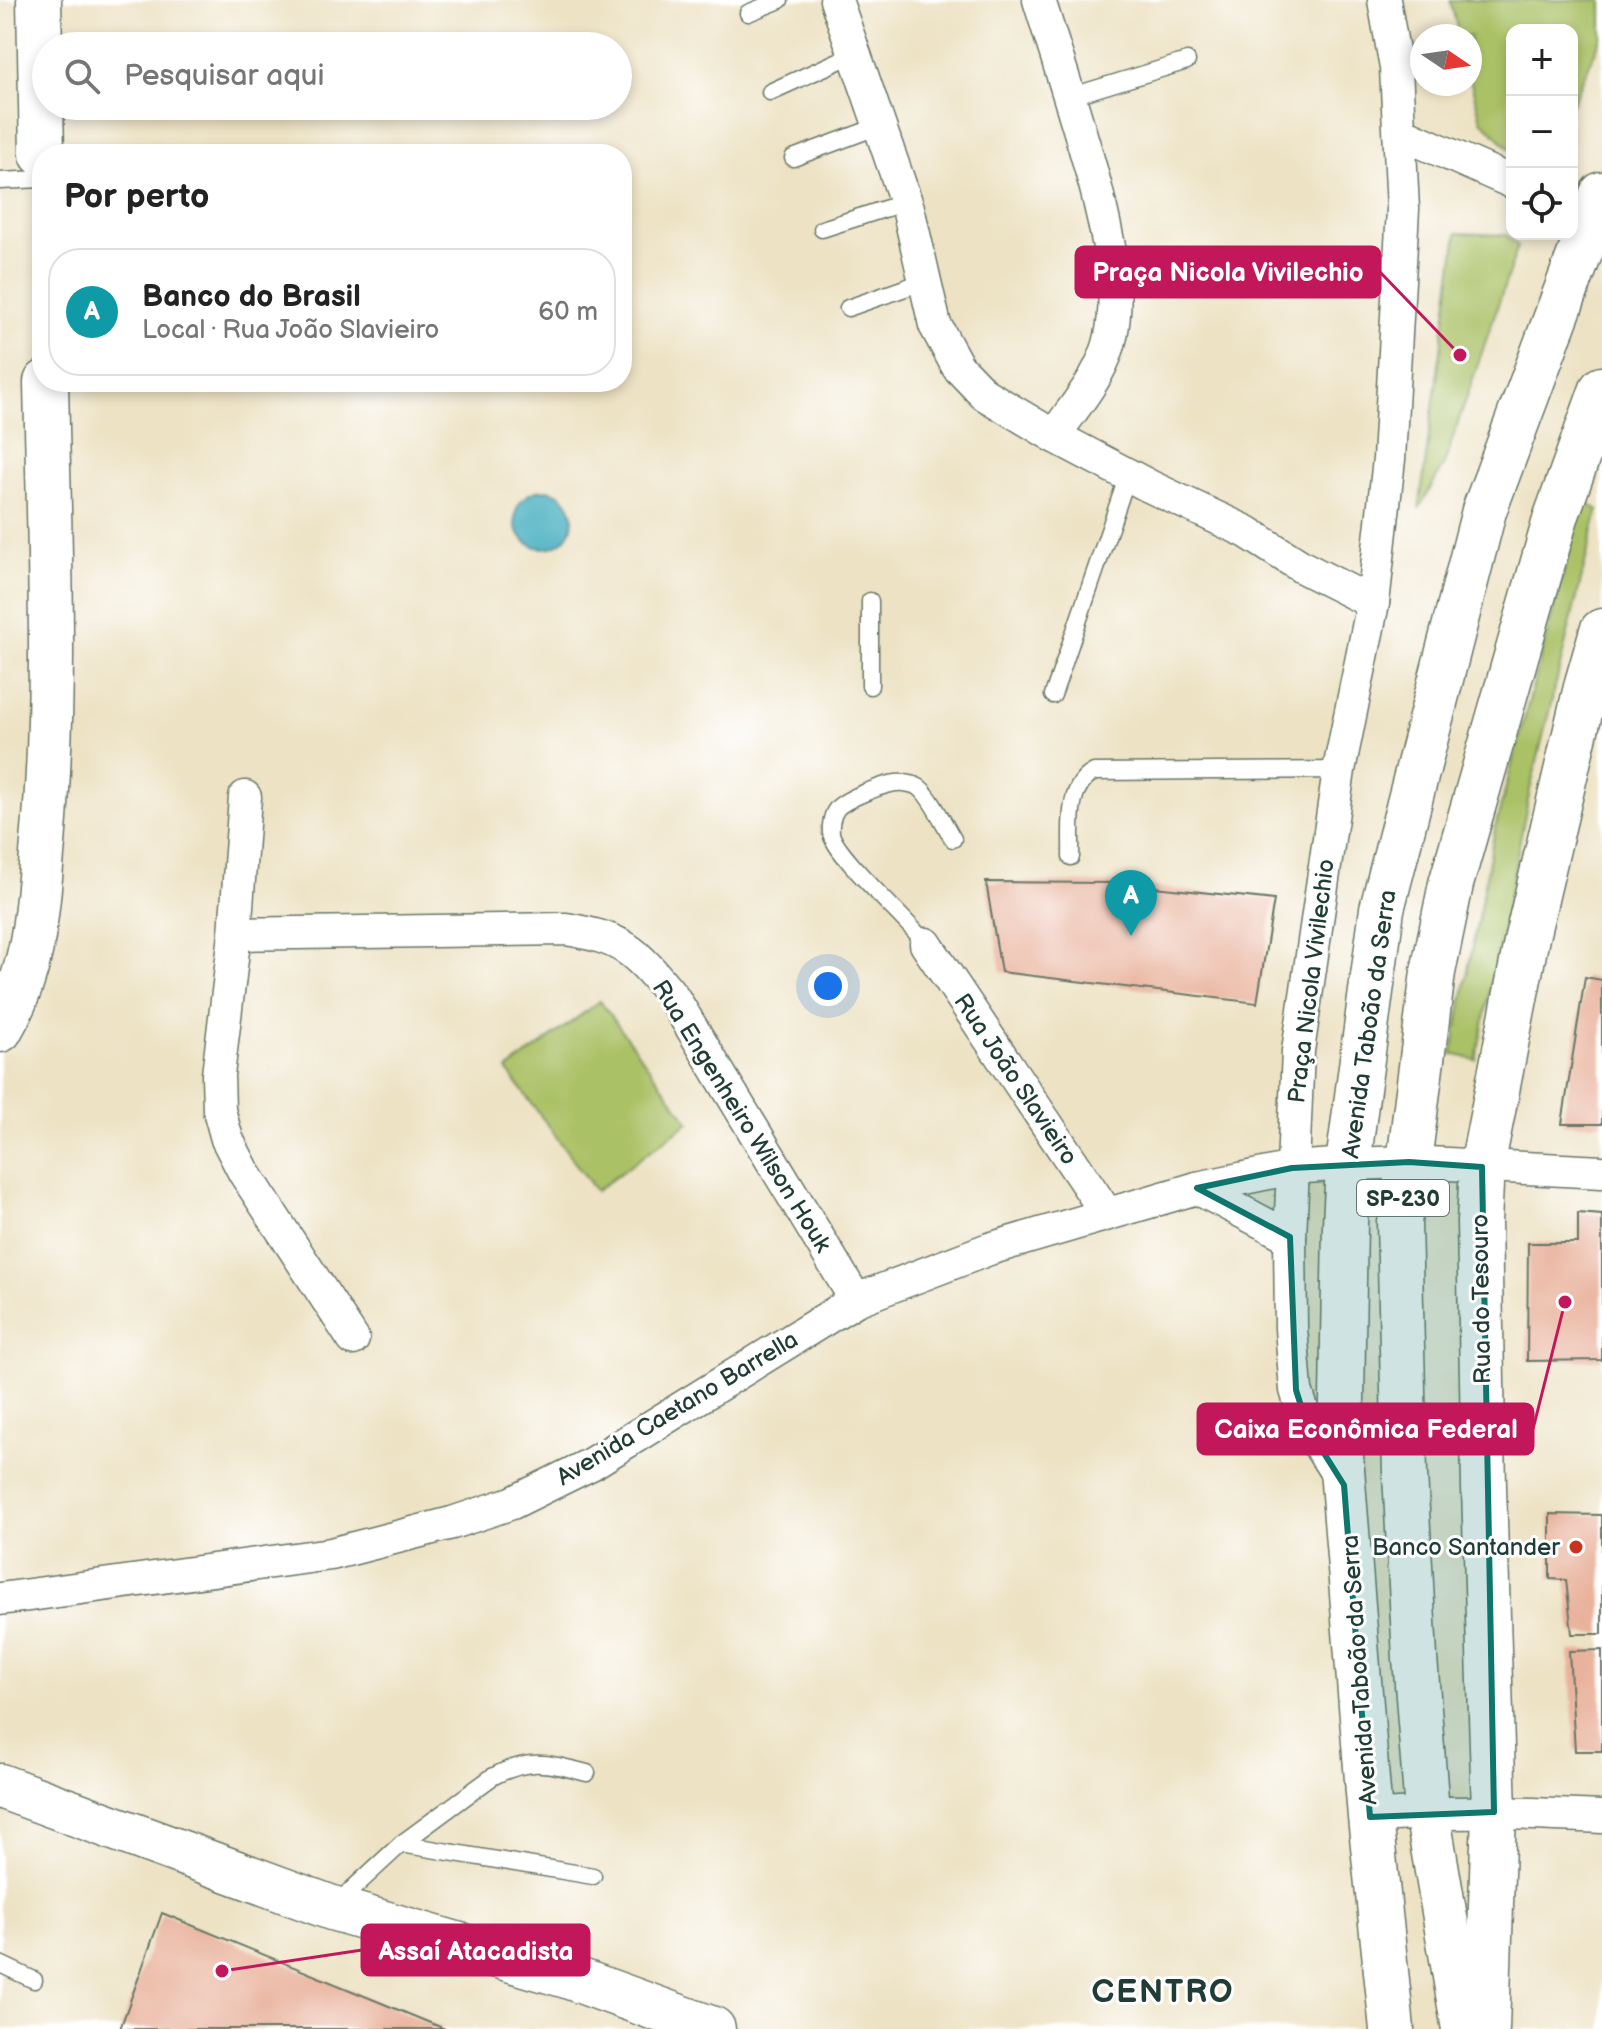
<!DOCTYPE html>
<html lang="pt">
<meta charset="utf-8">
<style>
body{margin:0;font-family:"Balsamiq Sans",sans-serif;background:#f2f2f2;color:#222}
.controls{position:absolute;right:24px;top:24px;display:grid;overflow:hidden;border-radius:16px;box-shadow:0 4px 12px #0003}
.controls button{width:72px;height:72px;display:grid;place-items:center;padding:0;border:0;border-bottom:2px solid #e0e0e0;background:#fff;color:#222;font:40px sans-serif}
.compass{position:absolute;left:1410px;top:24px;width:72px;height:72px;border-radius:50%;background:#fff;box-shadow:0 4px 12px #0003;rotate:103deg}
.you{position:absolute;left:828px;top:986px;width:28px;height:28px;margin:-20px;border:6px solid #fff;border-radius:50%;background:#1a73e8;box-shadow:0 0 0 12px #1a73e833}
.badge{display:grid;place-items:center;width:52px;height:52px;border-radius:50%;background:#0b8043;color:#fff;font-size:26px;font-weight:700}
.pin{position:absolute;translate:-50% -66px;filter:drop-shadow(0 2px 4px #0008)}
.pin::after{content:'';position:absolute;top:42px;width:28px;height:24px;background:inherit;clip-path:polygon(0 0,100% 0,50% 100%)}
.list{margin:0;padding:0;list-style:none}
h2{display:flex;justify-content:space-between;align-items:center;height:104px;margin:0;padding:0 32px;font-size:34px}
h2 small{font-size:26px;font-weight:400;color:#767676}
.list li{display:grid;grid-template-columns:52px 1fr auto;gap:24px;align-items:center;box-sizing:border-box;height:128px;margin:0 16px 16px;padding:0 16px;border:2px solid #e0e0e0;border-radius:32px}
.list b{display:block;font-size:30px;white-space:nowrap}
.list p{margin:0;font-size:26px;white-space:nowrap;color:#767676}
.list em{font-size:26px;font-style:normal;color:#767676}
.icon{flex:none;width:44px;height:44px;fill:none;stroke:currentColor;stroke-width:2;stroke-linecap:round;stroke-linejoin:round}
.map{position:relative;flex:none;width:1602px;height:2029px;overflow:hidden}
.search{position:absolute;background:#fff;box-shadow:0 4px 12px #0003;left:32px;top:32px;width:600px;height:88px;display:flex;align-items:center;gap:20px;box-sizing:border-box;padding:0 28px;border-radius:44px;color:#767676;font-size:30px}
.panel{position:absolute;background:#fff;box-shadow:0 4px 12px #0003;left:32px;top:144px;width:600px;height:248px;border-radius:32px}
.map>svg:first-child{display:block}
.green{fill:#aac166;stroke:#647f4d;stroke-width:2}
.water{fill:#3facbe;stroke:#2f7479;stroke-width:2}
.building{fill:#e9b29c}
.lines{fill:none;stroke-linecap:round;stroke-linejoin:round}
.lane-casing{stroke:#677766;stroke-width:19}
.street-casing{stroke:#677766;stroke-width:35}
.secondary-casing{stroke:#677766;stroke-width:47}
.highway-casing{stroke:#677766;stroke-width:47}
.lane{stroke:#fff;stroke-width:16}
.street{stroke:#fff;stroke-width:32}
.secondary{stroke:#fff;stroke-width:44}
.highway{stroke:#fff;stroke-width:44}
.marked{fill:#0f766e;fill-opacity:0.2;stroke:#0f766e;stroke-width:6;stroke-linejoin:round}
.poi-dot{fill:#c8321e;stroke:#fff;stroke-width:3}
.labels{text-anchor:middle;stroke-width:6;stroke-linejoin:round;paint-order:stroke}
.shield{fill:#fff;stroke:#627771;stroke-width:2}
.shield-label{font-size:22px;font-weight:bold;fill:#1f3d34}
.street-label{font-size:24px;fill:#1f3d34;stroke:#fff}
.poi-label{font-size:24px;fill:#1f3d34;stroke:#fff;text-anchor:end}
.district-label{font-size:32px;font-weight:bold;letter-spacing:2px;fill:#1f3d34;stroke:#fff}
.leader{fill:none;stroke:#c2185b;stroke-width:3}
.callout-dot{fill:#c2185b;stroke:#fff;stroke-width:3}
.callout{fill:#c2185b;stroke:#c2185b;stroke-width:3}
.callout-label{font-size:26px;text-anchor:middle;font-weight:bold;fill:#fff}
</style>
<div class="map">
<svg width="1602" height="2029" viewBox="0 0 1602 2029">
<rect width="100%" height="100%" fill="#fff"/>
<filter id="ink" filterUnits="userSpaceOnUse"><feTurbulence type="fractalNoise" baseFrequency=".0125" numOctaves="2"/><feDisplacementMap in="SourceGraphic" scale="16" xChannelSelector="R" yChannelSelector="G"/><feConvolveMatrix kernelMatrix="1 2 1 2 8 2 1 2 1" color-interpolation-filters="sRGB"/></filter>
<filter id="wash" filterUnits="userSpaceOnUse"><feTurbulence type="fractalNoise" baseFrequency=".006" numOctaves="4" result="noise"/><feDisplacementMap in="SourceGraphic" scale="32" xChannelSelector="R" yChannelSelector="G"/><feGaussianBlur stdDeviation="1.8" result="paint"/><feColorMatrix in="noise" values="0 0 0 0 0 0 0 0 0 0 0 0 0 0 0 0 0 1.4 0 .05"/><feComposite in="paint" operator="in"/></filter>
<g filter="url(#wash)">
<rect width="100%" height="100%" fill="#ede2c4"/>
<!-- green -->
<g class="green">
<polygon points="1450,0 1602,0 1602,36 1572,104 1572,30 1512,30 1512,151 1481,120 1470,79 1470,36 1459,36"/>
<polygon points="1457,233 1506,235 1518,246 1444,464 1419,509"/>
<polygon points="1583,500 1598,510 1530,790 1476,1060 1452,1054 1496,824"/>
<polygon points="600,1001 689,1122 596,1191 507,1070"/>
</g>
<!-- water -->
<circle class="water" cx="544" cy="519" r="29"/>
<g id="blocks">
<!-- building -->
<g class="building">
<polygon points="986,882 1118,883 1274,900 1257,1003 1001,972"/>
<polygon points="1585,977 1602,980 1602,1124 1562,1124"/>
<polygon points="1578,1213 1602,1215 1602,1360 1527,1361 1528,1243 1578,1243"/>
<polygon points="1550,1514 1602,1515 1602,1634 1572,1634 1566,1580 1550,1579"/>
<polygon points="1602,1650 1602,1751 1575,1751 1569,1651"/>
<polygon points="162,1913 445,2029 120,2029"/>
</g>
</g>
</g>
<g filter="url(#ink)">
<use href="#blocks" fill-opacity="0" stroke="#677766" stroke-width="2"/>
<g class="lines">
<defs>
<g id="lane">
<polyline points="748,13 780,0"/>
<polyline points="770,92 854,54"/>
<polyline points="1069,97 1187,61"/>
<polyline points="793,158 879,126"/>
<polyline points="0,181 42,179"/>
<polyline points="822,229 906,202"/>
<polyline points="848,308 925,281"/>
<polyline points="870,686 870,601"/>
<polyline points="1053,695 1128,475"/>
<path d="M 1071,857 C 1072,829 1065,787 1094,772 L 1339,770"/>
<path d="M 926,944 C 908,920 835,856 831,833 C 830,826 832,815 836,810 C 841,800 885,784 896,783 C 903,782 914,784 920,788 C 931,797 945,826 953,839"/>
<polyline points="401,1844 593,1876"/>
<path d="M 335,1905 L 401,1844 L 492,1777 C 530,1757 548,1763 587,1773"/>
<polyline points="0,1964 34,1980"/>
</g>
<g id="street">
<polyline points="836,0 908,208 935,325 958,367 984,394 1054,436 1149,486 1247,532 1302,567 1373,603"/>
<path d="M 1039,0 C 1059,64 1080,127 1097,192 C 1108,239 1121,288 1111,336 C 1104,373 1075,405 1054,436"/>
<polyline points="1401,133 1512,182"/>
<polyline points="245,797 235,934 218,1075 219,1110 227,1139 244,1172 353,1339"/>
<path d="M 235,934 L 566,929 C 626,939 635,951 673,997 L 856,1300"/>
<polyline points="926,944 1107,1214"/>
<polyline points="1197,1188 1290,1237"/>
<polyline points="1343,1483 1308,1428 1296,1390 1291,1328 1290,1237 1298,1051 1339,770 1373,603 1389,459 1403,209 1396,68 1384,0"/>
<polyline points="0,1599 331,1554 452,1523 512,1503 591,1464 856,1300 989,1249 1197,1188 1292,1168 1348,1164 1409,1162 1602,1172"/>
<path d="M 1370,1817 C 1448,1810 1524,1813 1602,1817"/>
</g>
<g id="secondary">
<polyline points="39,0 42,154"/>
<path d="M 0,1030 C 35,971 37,911 43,843 C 57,690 49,536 46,382"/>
<polyline points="0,1786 332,1908 567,1976 713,2029"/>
<polyline points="1487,2029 1494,1812 1484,1488 1479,1221 1482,1167 1527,937 1587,683 1602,631"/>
</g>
<g id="highway">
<polyline points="1392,2029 1370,1817 1341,1457 1345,1224 1348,1164 1382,909 1484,511 1602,194"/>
<polyline points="1464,2029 1427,1812 1415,1658 1405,1474 1399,1222 1409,1162 1433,972 1451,884 1556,517 1602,389"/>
</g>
</defs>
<!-- lane casing -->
<use href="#lane" class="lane-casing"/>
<!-- street casing -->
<use href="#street" class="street-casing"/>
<!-- secondary casing -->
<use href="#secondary" class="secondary-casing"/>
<!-- highway casing -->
<use href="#highway" class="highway-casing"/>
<!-- lane -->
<use href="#lane" class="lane"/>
<!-- street -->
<use href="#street" class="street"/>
<!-- secondary -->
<use href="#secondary" class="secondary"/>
<!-- highway -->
<use href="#highway" class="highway"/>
</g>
</g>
<!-- marked area -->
<path class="marked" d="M 1409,1162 L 1482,1167 L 1494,1812 L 1370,1817 L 1344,1485 L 1308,1428 L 1296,1390 L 1290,1237 L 1197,1188 L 1292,1168 Z"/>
<!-- markers -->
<circle class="poi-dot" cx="1576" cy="1547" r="8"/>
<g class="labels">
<!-- shield labels -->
<rect class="shield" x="1357" y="1180" width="92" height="36" rx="6"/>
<g class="shield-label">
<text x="1403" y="1206">SP-230</text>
</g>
<!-- street labels -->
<g class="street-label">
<text transform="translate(1311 981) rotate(-83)" y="8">Praça Nicola Vivilechio</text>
<text transform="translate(1369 1024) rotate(-82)" y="8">Avenida Taboão da Serra</text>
<text transform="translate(1016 1079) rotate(56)" y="8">Rua João Slavieiro</text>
<text transform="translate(742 1116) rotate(58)" y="8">Rua Engenheiro Wilson Houk</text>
<text transform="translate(1481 1299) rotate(-91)" y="8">Rua do Tesouro</text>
<text transform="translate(677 1408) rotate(-31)" y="8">Avenida Caetano Barrella</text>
<text transform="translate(1359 1670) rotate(-94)" y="8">Avenida Taboão da Serra</text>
</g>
<!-- poi labels -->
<g class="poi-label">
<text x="1560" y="1555">Banco Santander</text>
</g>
<!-- district labels -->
<g class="district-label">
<text x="1163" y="2002">CENTRO</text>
</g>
</g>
<!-- callouts -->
<path class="leader" d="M1460 355L1380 272M1565 1302L1533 1429M222 1971L362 1950"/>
<g class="callout-dot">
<circle cx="1460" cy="355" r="8"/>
<circle cx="1565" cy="1302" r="8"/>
<circle cx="222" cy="1971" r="8"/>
</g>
<g class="callout">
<rect x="1076" y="247" width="304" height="50" rx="8"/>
<rect x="1198" y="1404" width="335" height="50" rx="8"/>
<rect x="362" y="1925" width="227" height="50" rx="8"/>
</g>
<g class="callout-label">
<text x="1228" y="281">Praça Nicola Vivilechio</text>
<text x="1366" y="1438">Caixa Econômica Federal</text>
<text x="476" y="1960">Assaí Atacadista</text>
</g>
</svg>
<div class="controls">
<button>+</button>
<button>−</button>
<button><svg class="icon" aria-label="locate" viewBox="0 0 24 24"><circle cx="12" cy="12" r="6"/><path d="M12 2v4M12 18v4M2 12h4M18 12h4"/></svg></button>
</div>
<svg class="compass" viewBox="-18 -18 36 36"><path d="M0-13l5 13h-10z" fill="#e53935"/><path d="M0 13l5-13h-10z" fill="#767676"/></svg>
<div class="you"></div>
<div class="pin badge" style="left:1131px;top:936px;background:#0f9aa8">A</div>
<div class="search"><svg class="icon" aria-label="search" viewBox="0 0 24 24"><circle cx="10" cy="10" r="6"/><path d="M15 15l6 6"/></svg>Pesquisar aqui</div>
<section class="panel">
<h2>Por perto<small></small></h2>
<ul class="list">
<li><span class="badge" style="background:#0f9aa8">A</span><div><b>Banco do Brasil</b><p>Local · Rua João Slavieiro</p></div><em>60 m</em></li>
</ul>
</section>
</div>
